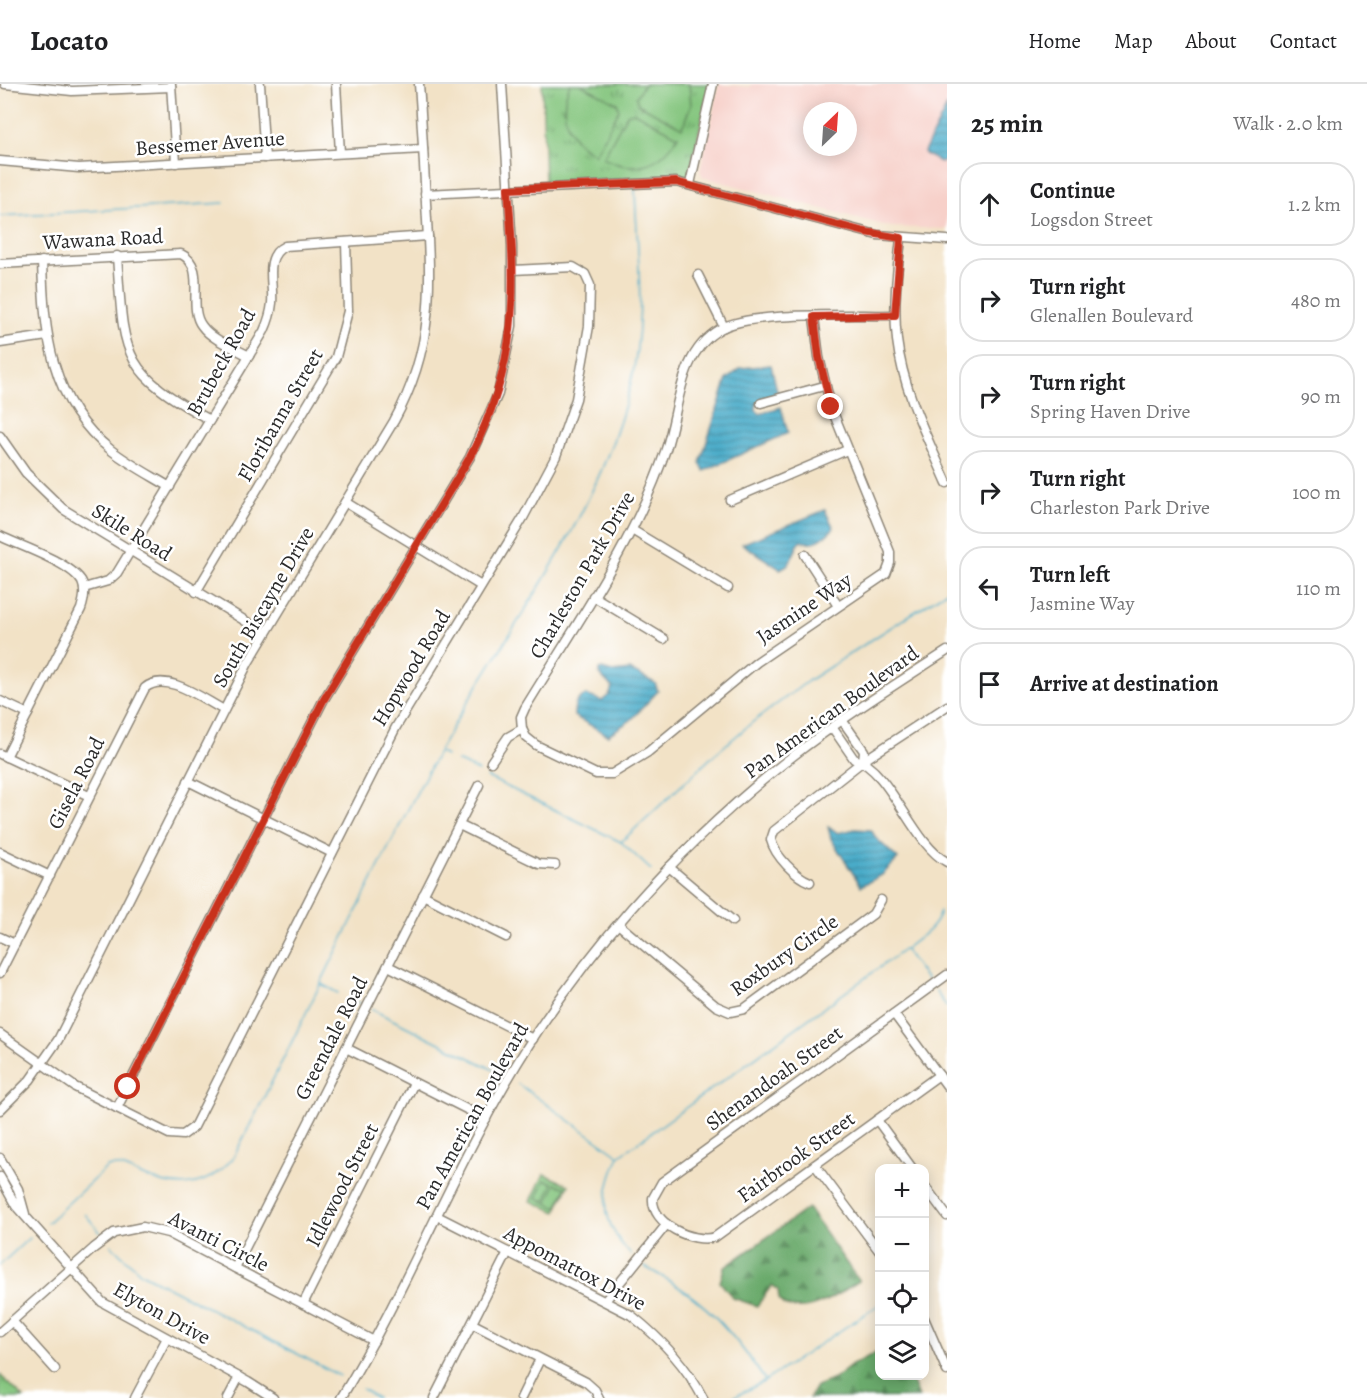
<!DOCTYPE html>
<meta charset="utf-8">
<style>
body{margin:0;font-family:Alegreya,serif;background:#f6f6f6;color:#202124}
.controls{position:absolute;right:18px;bottom:18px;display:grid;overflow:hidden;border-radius:12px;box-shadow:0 3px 15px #0003}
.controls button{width:54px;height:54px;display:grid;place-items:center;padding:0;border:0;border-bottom:2px solid #e0e0e0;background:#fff;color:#202124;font:30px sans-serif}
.compass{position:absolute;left:803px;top:18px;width:54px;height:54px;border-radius:50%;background:#fff;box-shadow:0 3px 15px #0003;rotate:25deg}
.stop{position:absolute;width:18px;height:18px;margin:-14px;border:4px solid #c8321e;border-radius:50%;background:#fff}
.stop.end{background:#c8321e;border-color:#fff;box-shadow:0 2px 6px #0008}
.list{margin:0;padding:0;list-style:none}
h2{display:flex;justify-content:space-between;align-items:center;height:78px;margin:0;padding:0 24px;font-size:26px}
h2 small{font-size:20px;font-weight:400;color:#757577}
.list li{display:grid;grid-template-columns:39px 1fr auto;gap:18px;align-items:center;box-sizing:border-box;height:84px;margin:0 12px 12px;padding:0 12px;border:2px solid #e0e0e0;border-radius:24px}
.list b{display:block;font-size:22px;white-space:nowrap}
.list p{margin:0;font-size:20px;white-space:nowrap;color:#757577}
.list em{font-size:20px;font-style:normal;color:#757577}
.icon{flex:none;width:33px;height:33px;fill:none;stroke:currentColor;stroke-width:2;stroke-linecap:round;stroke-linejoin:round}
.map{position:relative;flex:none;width:947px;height:1314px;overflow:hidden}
header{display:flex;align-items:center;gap:36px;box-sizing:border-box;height:84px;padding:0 30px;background:#fff;border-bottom:2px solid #e0e0e0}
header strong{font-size:28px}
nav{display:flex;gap:33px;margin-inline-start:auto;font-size:21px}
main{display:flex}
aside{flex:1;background:#fff}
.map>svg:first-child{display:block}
.built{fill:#f7d0c9;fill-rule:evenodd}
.forest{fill:url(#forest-firs);stroke:#4a6a4c;stroke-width:1.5}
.park{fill:url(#park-tufts);stroke:#577854;stroke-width:1.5}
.pitch{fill:#83c57d;stroke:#577854;stroke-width:1.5}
.water{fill:url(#water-rules);stroke:#3a6c7a;stroke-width:1.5}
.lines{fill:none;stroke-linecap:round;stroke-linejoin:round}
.stream{stroke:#4aacc9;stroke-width:1.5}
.minor-casing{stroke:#8e8678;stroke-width:11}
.minor{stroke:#fff;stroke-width:8}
.route{stroke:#c8321e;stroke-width:8}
.labels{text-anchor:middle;stroke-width:5;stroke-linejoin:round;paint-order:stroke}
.street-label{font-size:21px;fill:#2b2b2b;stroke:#fff}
</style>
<header>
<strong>Locato</strong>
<nav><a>Home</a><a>Map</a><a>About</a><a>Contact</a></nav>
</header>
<main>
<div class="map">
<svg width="947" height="1314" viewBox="0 0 947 1314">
<defs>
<pattern id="forest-firs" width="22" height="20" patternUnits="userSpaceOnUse" patternTransform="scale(1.5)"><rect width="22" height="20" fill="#6aaa6c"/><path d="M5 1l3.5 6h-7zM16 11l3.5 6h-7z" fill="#578b59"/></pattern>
<pattern id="park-tufts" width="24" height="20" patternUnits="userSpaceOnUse" patternTransform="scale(1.5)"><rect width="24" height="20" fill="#83c57d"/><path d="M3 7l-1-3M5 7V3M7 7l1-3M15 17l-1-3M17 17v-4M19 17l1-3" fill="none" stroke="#6ba067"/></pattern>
<pattern id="water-rules" width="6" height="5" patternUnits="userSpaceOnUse" patternTransform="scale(1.5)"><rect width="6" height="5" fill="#4aacc9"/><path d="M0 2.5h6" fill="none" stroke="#3e8ca3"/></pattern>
</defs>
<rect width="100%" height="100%" fill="#fff"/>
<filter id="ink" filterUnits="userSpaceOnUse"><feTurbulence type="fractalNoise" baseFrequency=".0167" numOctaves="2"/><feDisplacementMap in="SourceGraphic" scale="12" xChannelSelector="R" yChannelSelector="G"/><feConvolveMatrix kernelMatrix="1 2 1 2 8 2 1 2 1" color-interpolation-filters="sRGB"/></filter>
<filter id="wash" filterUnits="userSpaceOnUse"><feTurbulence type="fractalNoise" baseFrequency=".008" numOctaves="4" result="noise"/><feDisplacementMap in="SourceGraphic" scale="24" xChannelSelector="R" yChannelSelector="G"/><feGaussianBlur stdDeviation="1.35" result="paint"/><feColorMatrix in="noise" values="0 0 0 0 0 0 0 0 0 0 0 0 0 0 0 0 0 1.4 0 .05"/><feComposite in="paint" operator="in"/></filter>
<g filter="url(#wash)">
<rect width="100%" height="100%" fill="#f2e2c6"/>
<!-- built -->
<path class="built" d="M 719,0 L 750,3 L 752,0 L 947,0 L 947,145 L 891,143 L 703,93 L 700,87 ZM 812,27 L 848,27 L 848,63 L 812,63 Z"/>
<!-- forest -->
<g class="forest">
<path d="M 808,1124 L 859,1197 C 838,1210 808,1233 784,1221 L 779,1215 L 778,1206 L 772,1201 L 757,1222 L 733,1214 L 720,1198 L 724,1184 Z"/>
<polygon points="879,1267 880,1292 910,1292 919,1313 809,1314 816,1302 834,1295 852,1281"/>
</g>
<!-- park -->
<g class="park">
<polygon points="542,0 710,0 688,96 656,94 545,100"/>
<polygon points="544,1090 569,1101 556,1128 531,1117"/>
<polygon points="0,1291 24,1314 0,1314"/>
</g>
<!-- pitch -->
<g class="pitch">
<path d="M 570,0 L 580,0 L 617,19 L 619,26 L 595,70 C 568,56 557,29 570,0 Z"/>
<polygon points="644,0 689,0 691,21 682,44 638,20 636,13"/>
<path d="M 634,28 L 678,52 C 661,82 634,90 603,74 L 627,30 Z"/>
<polygon points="545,1096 553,1099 545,1117 537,1114"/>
<polygon points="556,1100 566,1104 557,1124 547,1119"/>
</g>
<!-- water -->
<g class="water">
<polygon points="947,22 947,77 940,78 926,71 924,68"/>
<polygon points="771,281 778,311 756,320 756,326 760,330 781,323 788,349 704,387 700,379 727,295 741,284"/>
<path d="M 825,426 L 834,444 C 822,455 817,461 800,457 L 789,480 L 780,485 L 742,460 Z"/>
<path d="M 602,585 L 612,588 L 630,586 L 655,599 L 658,607 L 631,636 L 608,651 L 574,632 C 574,621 575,616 586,611 L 602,617 L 610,610 L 612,603 L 599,590 L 599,586 Z"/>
<polygon points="828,743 838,749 855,745 871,746 876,754 898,775 882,791 861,802 831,755"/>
</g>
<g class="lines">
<!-- stream -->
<g class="stream">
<polyline points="0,132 224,119"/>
<polyline points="439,668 446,672"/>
<polyline points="457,677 478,687"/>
<polyline points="487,693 621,758 715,670 754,637 808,597 947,507"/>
<polyline points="621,758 651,786"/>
<polyline points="904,865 927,896"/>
<polyline points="321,900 338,909"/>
<polyline points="936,908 947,923"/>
<polyline points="357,918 364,921"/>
<polyline points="371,925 494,986"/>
<polyline points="518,1000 618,1071"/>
<polyline points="85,1130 100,1148"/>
<path d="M 47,1139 L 107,1083 C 119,1080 127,1085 138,1090 C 176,1106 204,1107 233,1074 C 303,940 366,801 439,667 C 505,547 597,438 630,302 C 647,237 637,170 635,104"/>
<polyline points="111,1161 141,1189 340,1292"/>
<path d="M 631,1171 C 600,1137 601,1114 619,1072 L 905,865 C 919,853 936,845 940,827"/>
<polyline points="0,1181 29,1154"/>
<path d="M 645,1183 C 704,1214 728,1242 765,1296"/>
<polyline points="362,1305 377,1314"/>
<polyline points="732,1314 765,1297 880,1220"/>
</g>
</g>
</g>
<g filter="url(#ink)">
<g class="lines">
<defs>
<g id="minor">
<polyline points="5,0 72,7 171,3"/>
<polyline points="171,0 176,79"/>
<polyline points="260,0 265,74"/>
<polyline points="336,0 340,69"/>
<polyline points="0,77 79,84 423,65"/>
<polyline points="690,100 713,0"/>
<polyline points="425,110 676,98 877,151 947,156"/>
<path d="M 901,155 C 897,188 893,222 897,256 C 903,306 927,353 947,399"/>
<path d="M 117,172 C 124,270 119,287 210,336"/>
<path d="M 42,177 C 44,248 50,318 111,366 C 129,380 150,391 170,403"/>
<path d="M 0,180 L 181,170 C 208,183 186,222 202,242 C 212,256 235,264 249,272"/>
<polyline points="698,191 724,243"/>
<polyline points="0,259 47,252"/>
<polyline points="761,319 824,302"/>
<polyline points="0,352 26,389 63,425 265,549"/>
<polyline points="730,416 847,366"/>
<polyline points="345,418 481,502"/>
<polyline points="632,446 728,504"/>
<path d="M 0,452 C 20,462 72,479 82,498 C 86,506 84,516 81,525 L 6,673"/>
<polyline points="805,471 838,522"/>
<path d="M 84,504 L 108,497 L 117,489 L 264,247 C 268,238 271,229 272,219 C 274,200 263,172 285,162 L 428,152"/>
<polyline points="196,508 336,273 348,227 346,158"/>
<polyline points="593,512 664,555"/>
<polyline points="0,617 28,630"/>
<polyline points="842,636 864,667 863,677"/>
<path d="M 832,643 L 854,675 C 890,684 912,760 947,778"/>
<polyline points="522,645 526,653 536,661 596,690 612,690 648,668 757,578 886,490 890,479 890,468 831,323 819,273 814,233"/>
<polyline points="0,670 89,712"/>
<path d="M 491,678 L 508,653 L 522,645 L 521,633 L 525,624 C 576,540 635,458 666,365 C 680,324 678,269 720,245 C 751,227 855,232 895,231"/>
<polyline points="188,697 332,769"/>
<polyline points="459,741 539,780 555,781"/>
<polyline points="0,768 50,792"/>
<polyline points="669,783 733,837"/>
<path d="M 810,798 C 796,793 775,772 771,756 L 774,747 L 863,677 L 947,622"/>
<polyline points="423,811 506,853"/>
<polyline points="618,840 716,922 730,928 744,925 873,830 881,816"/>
<polyline points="0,853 15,860"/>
<polyline points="388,882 533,955"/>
<path d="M 0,889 L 145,604 C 166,586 204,616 224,626"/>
<polyline points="894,930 947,1002"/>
<polyline points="0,950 75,1003 169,1050 183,1051 194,1043 396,643 523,434 556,372 576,315 589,242 590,201 585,190 573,183 513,186"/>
<polyline points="346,964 486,1035"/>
<path d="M 939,991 L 715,1153 C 693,1160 651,1140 653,1114 L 662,1098 L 947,891"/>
<polyline points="117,1024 323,617 470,373 498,310 512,242 512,162 502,0"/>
<path d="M 0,1026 L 30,996 L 58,956 L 248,579 L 394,337 C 435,263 431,201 426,119 C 424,79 422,40 419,0"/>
<polyline points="877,1036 912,1084"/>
<polyline points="0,1074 18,1105 25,1130"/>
<polyline points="815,1081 880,1168"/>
<polyline points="0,1093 16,1122 102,1218 248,1298 273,1314"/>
<polyline points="924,1101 947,1132"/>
<path d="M 437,1132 L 631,1231 C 660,1254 686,1281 703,1314"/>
<polyline points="235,1184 479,701"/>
<polyline points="605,1217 667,1140"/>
<polyline points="303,1220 414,999"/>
<polyline points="924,1234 947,1287"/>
<polyline points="12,1237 55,1285"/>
<polyline points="473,1240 586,1298 595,1306 599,1314"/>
<polyline points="0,1248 94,1164 114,1149 143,1143 168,1149 374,1257"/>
<polyline points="135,1314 167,1254"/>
<polyline points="228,1314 239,1293"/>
<path d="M 341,1314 C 403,1213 446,1102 505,1000 C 577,875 676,764 789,675 C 839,636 893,602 947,567"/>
<polyline points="434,1314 508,1168"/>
<polyline points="521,1314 540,1275"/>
</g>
</defs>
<!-- minor casing -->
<use href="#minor" class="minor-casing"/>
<!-- minor -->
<use href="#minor" class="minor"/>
</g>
</g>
<g class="lines" filter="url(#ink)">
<!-- route -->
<path class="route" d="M 128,1003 L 323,617 L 470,373 C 519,279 516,208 508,105 L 676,98 L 865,148 L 901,154 L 895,231 L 814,233 L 819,273 L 831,323"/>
</g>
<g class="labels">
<!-- street labels -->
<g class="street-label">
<text transform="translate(210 59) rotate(-4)" y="7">Bessemer Avenue</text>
<text transform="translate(103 155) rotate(-3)" y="7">Wawana Road</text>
<text transform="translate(221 278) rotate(-61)" y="7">Brubeck Road</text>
<text transform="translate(280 331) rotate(-60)" y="7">Floribanna Street</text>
<text transform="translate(132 448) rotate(32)" y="7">Skile Road</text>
<text transform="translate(582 491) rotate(-60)" y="7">Charleston Park Drive</text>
<text transform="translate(263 523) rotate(-60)" y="7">South Biscayne Drive</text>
<text transform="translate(804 524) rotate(-34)" y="7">Jasmine Way</text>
<text transform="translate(411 584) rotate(-59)" y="7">Hopwood Road</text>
<text transform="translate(831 628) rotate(-36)" y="7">Pan American Boulevard</text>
<text transform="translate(76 699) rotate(-63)" y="7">Gisela Road</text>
<text transform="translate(784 871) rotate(-35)" y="7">Roxbury Circle</text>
<text transform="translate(331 954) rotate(-63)" y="7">Greendale Road</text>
<text transform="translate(774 994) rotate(-36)" y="7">Shenandoah Street</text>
<text transform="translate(472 1032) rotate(-61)" y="7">Pan American Boulevard</text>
<text transform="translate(796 1073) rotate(-36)" y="7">Fairbrook Street</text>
<text transform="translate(342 1101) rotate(-63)" y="7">Idlewood Street</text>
<text transform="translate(219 1157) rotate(27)" y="7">Avanti Circle</text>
<text transform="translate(575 1184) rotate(28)" y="7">Appomattox Drive</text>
<text transform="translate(162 1229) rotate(29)" y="7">Elyton Drive</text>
</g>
</g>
</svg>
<div class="controls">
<button>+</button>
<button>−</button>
<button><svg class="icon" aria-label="locate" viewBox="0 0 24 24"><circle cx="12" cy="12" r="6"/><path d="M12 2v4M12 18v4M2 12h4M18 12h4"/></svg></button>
<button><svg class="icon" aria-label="layers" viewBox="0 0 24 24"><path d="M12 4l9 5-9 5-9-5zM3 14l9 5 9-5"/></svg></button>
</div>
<svg class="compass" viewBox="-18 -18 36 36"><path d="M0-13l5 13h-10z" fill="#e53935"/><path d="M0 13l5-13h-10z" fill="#757577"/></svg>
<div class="stop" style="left:128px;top:1003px"></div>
<div class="stop end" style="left:831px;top:323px"></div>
</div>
<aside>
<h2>25 min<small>Walk · 2.0 km</small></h2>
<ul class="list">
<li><svg class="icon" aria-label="ahead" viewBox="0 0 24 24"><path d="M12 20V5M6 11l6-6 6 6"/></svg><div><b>Continue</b><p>Logsdon Street</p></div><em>1.2 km</em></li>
<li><svg class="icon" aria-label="right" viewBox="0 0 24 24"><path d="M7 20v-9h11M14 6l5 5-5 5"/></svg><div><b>Turn right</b><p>Glenallen Boulevard</p></div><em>480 m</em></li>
<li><svg class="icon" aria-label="right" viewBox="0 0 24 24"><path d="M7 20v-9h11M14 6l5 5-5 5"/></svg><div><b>Turn right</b><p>Spring Haven Drive</p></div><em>90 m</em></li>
<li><svg class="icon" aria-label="right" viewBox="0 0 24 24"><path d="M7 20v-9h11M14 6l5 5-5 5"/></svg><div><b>Turn right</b><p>Charleston Park Drive</p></div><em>100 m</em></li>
<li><svg class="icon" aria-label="left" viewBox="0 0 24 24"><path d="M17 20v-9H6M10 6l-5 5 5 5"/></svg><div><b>Turn left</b><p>Jasmine Way</p></div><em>110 m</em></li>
<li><svg class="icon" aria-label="arrive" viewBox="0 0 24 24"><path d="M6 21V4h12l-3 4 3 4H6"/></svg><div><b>Arrive at destination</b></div></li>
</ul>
</aside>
</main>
